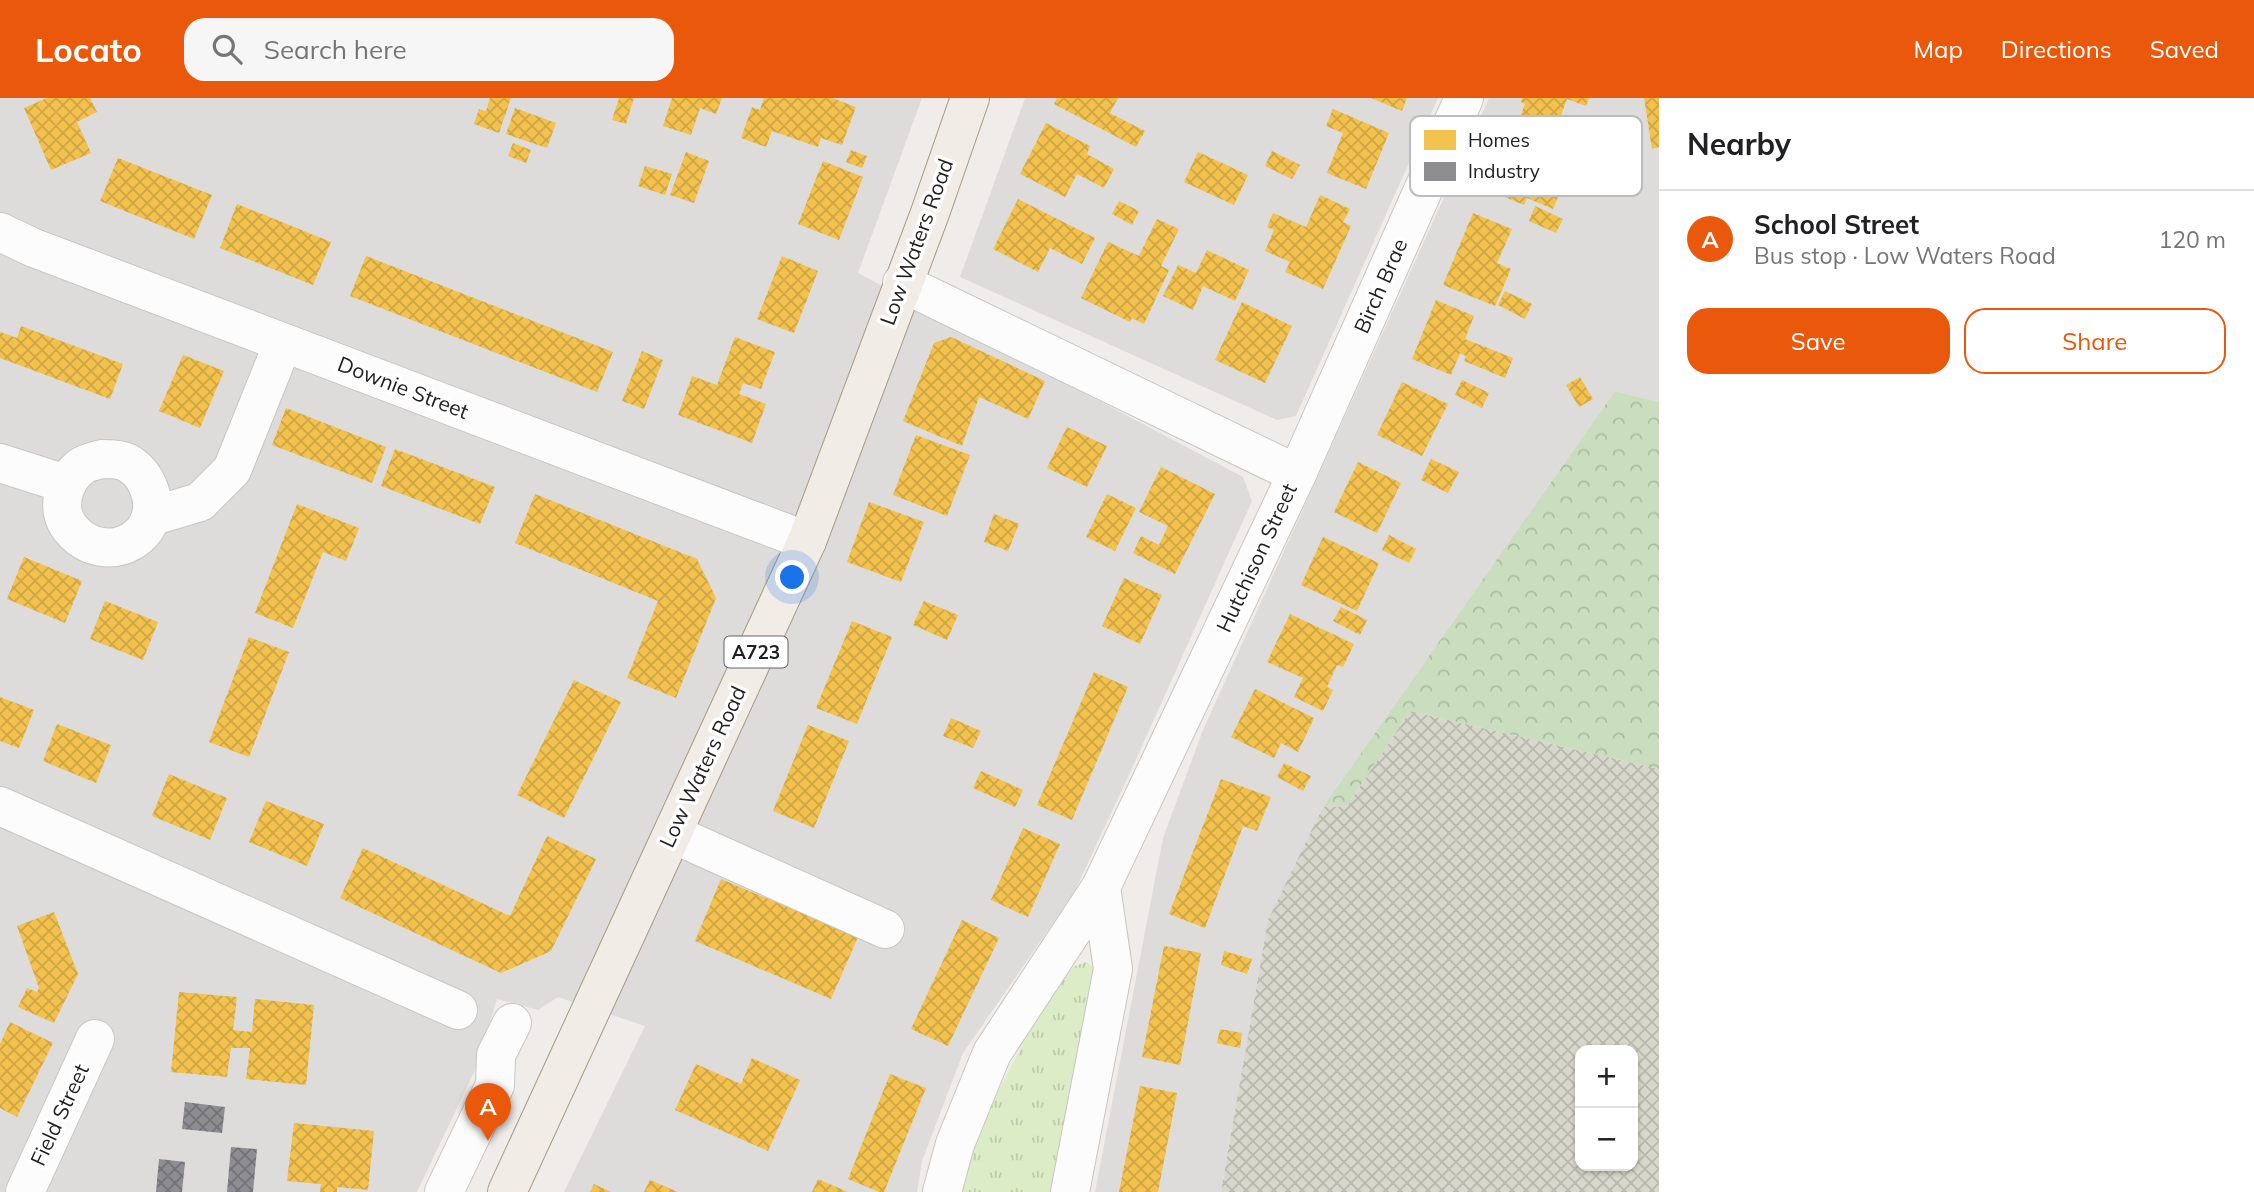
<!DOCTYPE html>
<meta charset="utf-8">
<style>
body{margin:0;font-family:Mulish,sans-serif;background:#f6f6f6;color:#202124}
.controls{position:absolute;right:21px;bottom:21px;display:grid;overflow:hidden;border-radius:14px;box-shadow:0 2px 5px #0004}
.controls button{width:63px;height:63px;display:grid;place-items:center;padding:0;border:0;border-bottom:2px solid #e0e0e0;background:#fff;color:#202124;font:35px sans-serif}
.you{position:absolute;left:793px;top:480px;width:24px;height:24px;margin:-18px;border:5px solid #fff;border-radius:50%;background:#1a73e8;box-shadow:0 0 0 10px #1a73e833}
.badge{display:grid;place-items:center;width:46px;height:46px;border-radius:50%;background:#ea580c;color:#fff;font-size:23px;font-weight:700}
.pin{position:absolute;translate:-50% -58px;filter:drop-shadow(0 2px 4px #0008)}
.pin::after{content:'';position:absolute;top:37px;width:24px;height:21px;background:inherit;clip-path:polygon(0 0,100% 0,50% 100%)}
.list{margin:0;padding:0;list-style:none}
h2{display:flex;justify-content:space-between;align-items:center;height:91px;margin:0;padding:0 28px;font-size:30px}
h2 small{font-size:23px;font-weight:400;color:#757577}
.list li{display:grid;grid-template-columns:46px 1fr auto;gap:21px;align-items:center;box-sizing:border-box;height:98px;padding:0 28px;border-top:2px solid #e0e0e0}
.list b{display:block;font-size:26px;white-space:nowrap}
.list p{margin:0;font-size:23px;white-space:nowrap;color:#757577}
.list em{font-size:23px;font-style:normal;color:#757577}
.actions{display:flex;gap:14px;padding:21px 28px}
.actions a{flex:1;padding:16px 0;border:2px solid #ea580c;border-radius:21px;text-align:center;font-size:24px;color:#ea580c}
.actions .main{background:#ea580c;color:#fff}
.icon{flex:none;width:38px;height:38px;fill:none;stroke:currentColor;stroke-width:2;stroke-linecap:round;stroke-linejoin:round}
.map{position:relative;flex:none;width:1659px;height:1094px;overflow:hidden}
header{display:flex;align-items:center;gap:42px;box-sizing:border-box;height:98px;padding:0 35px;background:#ea580c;color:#fff}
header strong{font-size:33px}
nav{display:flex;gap:38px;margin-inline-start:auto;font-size:24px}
.search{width:490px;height:63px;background:#f6f6f6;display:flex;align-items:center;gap:18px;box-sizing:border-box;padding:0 24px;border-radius:21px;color:#757577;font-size:26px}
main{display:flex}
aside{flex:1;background:#fff}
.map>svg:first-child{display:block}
.residential{fill:#dedcda}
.construction{fill:url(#construction-cross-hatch);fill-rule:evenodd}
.grass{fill:url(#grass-tufts)}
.forest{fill:url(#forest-crowns)}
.homes{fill:url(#homes-cross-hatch)}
.industry{fill:url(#industry-cross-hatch)}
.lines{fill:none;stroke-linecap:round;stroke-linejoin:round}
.minor-casing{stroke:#c7c6c5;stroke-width:40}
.major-casing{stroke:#a69a85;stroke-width:40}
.minor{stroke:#fdfcfc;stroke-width:38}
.major{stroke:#f2ece6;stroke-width:38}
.labels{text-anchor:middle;stroke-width:7;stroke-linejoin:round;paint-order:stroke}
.shield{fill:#fff;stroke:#636363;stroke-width:2}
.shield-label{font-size:19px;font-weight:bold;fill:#202020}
.street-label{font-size:21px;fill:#202020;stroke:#fff}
.key{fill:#fff;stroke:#bcbcbc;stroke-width:2}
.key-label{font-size:19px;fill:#202020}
</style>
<header>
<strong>Locato</strong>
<div class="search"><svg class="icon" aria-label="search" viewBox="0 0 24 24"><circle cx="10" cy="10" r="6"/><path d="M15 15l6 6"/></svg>Search here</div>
<nav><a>Map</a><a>Directions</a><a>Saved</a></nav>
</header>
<main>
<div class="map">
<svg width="1659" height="1094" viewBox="0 0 1659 1094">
<defs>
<pattern id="construction-cross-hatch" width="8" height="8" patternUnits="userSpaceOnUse" patternTransform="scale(1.75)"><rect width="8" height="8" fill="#d8d7cb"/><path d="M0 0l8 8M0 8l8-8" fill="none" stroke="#b9b8ae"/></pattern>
<pattern id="grass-tufts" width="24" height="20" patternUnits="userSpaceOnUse" patternTransform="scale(1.75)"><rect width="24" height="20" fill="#dcecc7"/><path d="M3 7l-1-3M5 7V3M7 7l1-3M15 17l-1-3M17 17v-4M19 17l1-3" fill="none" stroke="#bccaab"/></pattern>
<pattern id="forest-crowns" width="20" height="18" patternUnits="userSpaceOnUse" patternTransform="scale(1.75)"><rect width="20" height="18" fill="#caddbe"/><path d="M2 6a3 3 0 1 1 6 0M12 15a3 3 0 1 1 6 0" fill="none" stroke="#adbda3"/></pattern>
<pattern id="homes-cross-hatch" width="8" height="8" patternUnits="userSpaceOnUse" patternTransform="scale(1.75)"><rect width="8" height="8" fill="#f2c14e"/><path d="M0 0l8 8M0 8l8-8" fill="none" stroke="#cfa644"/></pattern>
<pattern id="industry-cross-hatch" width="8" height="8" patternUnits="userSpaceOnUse" patternTransform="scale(1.75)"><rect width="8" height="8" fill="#8d8d92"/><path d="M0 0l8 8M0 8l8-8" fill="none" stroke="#737377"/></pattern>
</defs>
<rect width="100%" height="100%" fill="#efece9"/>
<!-- residential -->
<g class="residential">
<polygon points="0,0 922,0 858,175 1243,379 1252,403 1134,666 1074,795 963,955 922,1063 917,1094 564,1094 645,928 558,899 538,912 497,901 475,972 417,1094 0,1094"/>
<polygon points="1025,0 1438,0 1296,318 1277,322 960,179"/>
<polygon points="1489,0 1659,0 1659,304 1615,293 1323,709 1268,823 1221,1094 1095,1094 1163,740 1203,632"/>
</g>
<!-- construction -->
<path class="construction" d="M 1410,613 L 1659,671 L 1659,1094 L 1221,1094 L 1268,822 L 1323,709 L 1347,708 ZM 1580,952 L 1633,952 L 1633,1068 L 1580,1068 Z"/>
<!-- grass -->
<polygon class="grass" points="1086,864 1096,871 1056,1094 960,1094 972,1044 1024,944 1064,877 1075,868"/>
<!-- forest -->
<polygon class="forest" points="1615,293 1659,304 1659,671 1410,613 1347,708 1323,709"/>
<!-- homes -->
<g class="homes">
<polygon points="47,0 90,0 97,14 77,24 91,55 51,72 24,10"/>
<polygon points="490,0 511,0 499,35 474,26 479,11 486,13"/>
<polygon points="619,0 634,0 626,26 612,22"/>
<polygon points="672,0 722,0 716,16 700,10 691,37 663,28"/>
<polygon points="764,0 832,0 856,9 842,47 821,40 818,49 772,33 766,49 741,40 752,9 760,12"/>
<polygon points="1057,0 1118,0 1110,15 1145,33 1136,49 1054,6"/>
<polygon points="1371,0 1407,0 1402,13"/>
<polygon points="1522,0 1589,0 1586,8 1567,1 1560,20 1554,18 1549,30 1520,19 1525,6 1521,4"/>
<polygon points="1644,0 1659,0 1659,49 1652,51"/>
<polygon points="515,10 556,25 547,50 506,36"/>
<polygon points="1333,11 1389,35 1366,91 1327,75 1343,35 1326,28"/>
<polygon points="1512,20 1538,30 1534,40 1549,46 1534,81 1561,92 1553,111 1527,100 1524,107 1482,90 1496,58 1489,55 1494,42 1502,45"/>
<polygon points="1046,25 1090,48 1087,56 1114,71 1104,90 1077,76 1065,99 1020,76"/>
<polygon points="513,45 531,52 526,65 508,58"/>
<polygon points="851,52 867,58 862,70 846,64"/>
<polygon points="1272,53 1300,67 1292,81 1265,68"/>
<polygon points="686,54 709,63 694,105 670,97"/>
<polygon points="1198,54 1248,77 1234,107 1184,84"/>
<polygon points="118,60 212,97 194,141 100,103"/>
<polygon points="823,63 863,79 839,142 798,126"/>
<polygon points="645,68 672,76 665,97 638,88"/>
<polygon points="1320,97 1350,111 1343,124 1351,128 1323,191 1285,174 1290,164 1265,153 1274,132 1267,129 1273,115 1306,129"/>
<polygon points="1018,101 1095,140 1082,166 1050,150 1038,174 993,151"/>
<polygon points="1119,103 1139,113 1132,127 1112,116"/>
<polygon points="237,106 331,144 313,187 220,150"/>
<polygon points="1535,108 1563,121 1556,135 1529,123"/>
<polygon points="1473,115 1512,131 1497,165 1511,171 1495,208 1443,187"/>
<polygon points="1157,121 1179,131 1161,168 1169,172 1144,226 1132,220 1130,224 1081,200 1108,144 1139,158"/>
<polygon points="1207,152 1249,172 1235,203 1203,188 1193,212 1163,198 1178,167 1196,175"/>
<polygon points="366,158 613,254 597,294 350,198"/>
<polygon points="782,158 818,173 794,235 757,221"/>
<polygon points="1505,193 1532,206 1525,221 1498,207"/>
<polygon points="1436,202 1474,218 1465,241 1513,260 1505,280 1464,263 1466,258 1460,255 1451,277 1412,261"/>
<polygon points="1242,204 1292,228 1265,285 1215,262"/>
<polygon points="21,228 123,266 110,301 0,260 0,234 17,240"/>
<polygon points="735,239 775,254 761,291 743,285 739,296 766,306 752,345 678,317 692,278 717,287"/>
<polygon points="951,239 1045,283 1028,321 979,299 962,348 903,323 934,245"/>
<polygon points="642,253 663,262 644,311 622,303"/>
<polygon points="183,257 224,273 200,330 159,313"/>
<polygon points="1580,279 1593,301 1579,309 1566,287"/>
<polygon points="1462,282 1489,295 1482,310 1455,297"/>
<polygon points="1402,284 1448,306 1422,358 1377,337"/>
<polygon points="286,310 386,349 372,385 272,347"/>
<polygon points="1067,329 1107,348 1087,389 1047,370"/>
<polygon points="916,337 970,357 947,418 893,397"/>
<polygon points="395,351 495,389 480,426 381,388"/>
<polygon points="1431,361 1459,374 1448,395 1421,382"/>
<polygon points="1358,364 1401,385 1377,435 1334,414"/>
<polygon points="1161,369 1215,396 1175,476 1133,455 1141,438 1159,447 1168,428 1139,414"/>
<polygon points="535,396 697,461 716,500 676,600 627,580 658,503 515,445"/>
<polygon points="1107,396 1136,410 1115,453 1086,439"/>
<polygon points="869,404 924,424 901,484 847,464"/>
<polygon points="297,406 359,430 346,463 323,454 293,530 255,515"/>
<polygon points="994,416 1019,426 1008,453 984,444"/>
<polygon points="1389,437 1416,451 1409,465 1382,452"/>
<polygon points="1323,439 1379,465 1357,513 1301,487"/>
<polygon points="24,459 82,483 65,525 7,501"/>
<polygon points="1124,480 1162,497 1140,546 1102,528"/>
<polygon points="105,503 158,524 143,562 90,541"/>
<polygon points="924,503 958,517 947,542 913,527"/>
<polygon points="1341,509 1367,522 1360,537 1333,523"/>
<polygon points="1290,516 1354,546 1343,569 1337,567 1327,589 1333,592 1323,613 1294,599 1303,580 1267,564"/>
<polygon points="852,523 892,539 857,626 816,610"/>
<polygon points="249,539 289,554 249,659 209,644"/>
<polygon points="1094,574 1128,589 1072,722 1037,707"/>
<polygon points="574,582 621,604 564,720 517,697"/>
<polygon points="1255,591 1314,620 1298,654 1281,645 1274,660 1231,639"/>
<polygon points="0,599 34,612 19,650 0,643"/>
<polygon points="951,620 981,633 973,650 943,638"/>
<polygon points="57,626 111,647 96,685 43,663"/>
<polygon points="808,627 849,643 814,730 773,713"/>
<polygon points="1284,665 1311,678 1303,693 1277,679"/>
<polygon points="981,673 1023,692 1015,709 973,690"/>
<polygon points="169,676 227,700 210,742 152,718"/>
<polygon points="1221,681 1271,699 1257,733 1243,728 1205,830 1169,816"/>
<polygon points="266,703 324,726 307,768 249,744"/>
<polygon points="1023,730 1060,746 1028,819 991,802"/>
<polygon points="547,738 596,761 551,853 501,875 340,800 363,750 510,818"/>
<polygon points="721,781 858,839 831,901 695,843"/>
<polygon points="54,814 78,876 54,925 18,909 27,890 37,894 39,890 17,828"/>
<polygon points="962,822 999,840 948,948 911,931"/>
<polygon points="1164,848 1201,855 1180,967 1142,959"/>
<polygon points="1224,853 1252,861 1247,876 1221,867"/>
<polygon points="179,894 237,899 233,932 252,934 255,901 314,907 306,987 246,981 250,950 231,950 227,979 171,974"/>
<polygon points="10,924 53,945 17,1019 0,1010 0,946"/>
<polygon points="1220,931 1242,935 1240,950 1217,945"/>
<polygon points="752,960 800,982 768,1053 675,1012 696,966 741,986"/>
<polygon points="890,976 926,990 884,1094 879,1094 848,1081"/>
<polygon points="1140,988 1177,995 1158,1094 1119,1094"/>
<polygon points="294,1025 374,1033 368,1092 337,1089 337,1094 320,1094 321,1086 287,1083"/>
<polygon points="818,1081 848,1094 812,1094"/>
<polygon points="650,1082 678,1094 644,1094"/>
<polygon points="594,1086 611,1094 590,1094"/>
</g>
<!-- industry -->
<g class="industry">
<polygon points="185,1004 225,1009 222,1035 182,1031"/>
<polygon points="231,1049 257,1051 253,1094 227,1094"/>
<polygon points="159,1061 185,1064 182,1094 156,1094"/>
</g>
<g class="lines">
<defs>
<g id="minor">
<polyline points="0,134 34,150 807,443"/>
<polyline points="902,185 1297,376"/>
<path d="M 102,361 C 108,361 117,361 123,363 C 133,366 142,376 146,384 C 173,437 105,474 70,430 C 55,412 63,381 82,368 C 87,364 96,363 102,361 Z"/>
<polyline points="0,365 66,386"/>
<polyline points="153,418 200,404 232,372 283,245"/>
<polyline points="0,708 458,912"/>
<polyline points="673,736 885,831"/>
<polyline points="25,1094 95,941"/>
<polyline points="444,1094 495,987 496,957 512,925"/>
<polyline points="942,1094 955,1046 992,955 1101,789 1297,376 1464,0"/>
<polyline points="1070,1094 1113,871 1101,789"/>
</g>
<polyline id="major" points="507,1094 807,443 930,115 970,0"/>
</defs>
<!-- minor casing -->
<use href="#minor" class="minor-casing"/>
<!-- major casing -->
<use href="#major" class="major-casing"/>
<!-- minor -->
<use href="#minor" class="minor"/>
<!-- major -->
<use href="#major" class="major"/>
</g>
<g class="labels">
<!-- shield labels -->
<rect class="shield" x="724.5" y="538.5" width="63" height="31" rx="5"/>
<g class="shield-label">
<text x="756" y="561">A723</text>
</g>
<!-- street labels -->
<g class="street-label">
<text transform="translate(917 144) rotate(-70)" y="7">Low Waters Road</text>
<text transform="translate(1381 188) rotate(-66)" y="7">Birch Brae</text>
<text transform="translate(403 290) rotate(21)" y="7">Downie Street</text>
<text transform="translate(1257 460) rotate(-65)" y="7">Hutchison Street</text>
<text transform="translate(703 669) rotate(-65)" y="7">Low Waters Road</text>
<text transform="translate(60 1017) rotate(-65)" y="7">Field Street</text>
</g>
</g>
<!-- legend -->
<rect x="1410" y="18" width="232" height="80" rx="10" class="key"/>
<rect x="1424" y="32" width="32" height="20" fill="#f2c14e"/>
<rect x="1424" y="64" width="32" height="19" fill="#8d8d92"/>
<g class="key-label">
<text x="1468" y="49">Homes</text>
<text x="1468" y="80">Industry</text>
</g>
</svg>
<div class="controls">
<button>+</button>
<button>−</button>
</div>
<div class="you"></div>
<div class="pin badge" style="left:488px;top:1043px">A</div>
</div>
<aside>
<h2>Nearby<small></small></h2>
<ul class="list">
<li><span class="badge">A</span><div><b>School Street</b><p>Bus stop · Low Waters Road</p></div><em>120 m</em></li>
</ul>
<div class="actions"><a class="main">Save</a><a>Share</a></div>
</aside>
</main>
